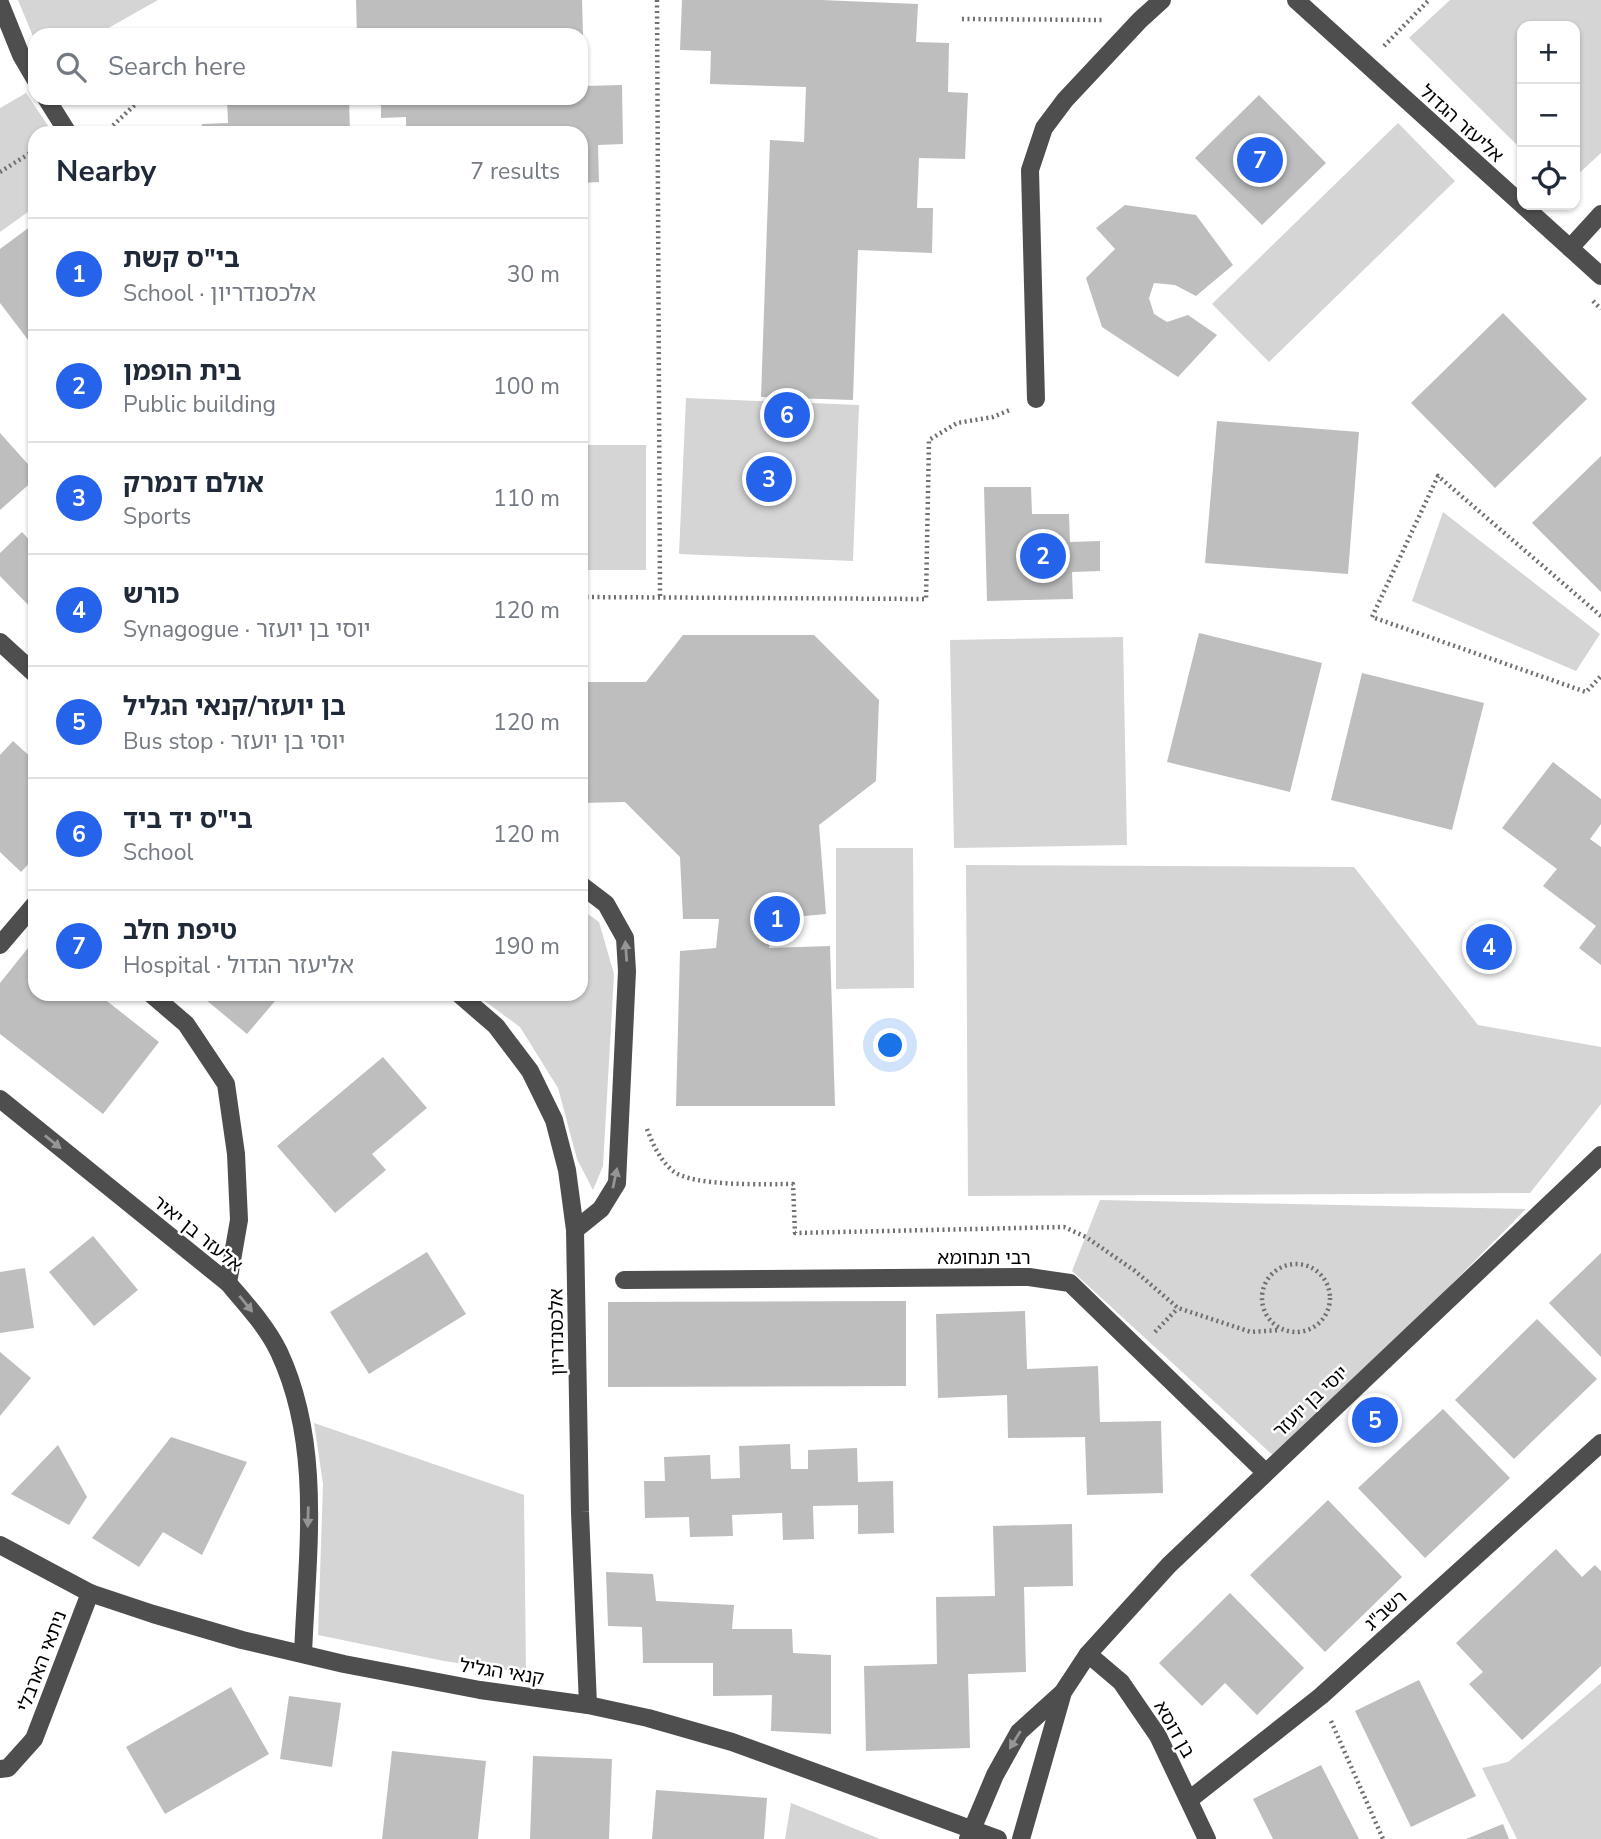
<!DOCTYPE html>
<meta charset="utf-8">
<style>
body{margin:0;font-family:"Nunito Sans","Noto Sans Hebrew",sans-serif;background:#f6f6f7;color:#1f2937}
.controls{position:absolute;right:21px;top:21px;display:grid;overflow:hidden;border-radius:14px;box-shadow:0 2px 5px #0004}
.controls button{width:63px;height:63px;display:grid;place-items:center;padding:0;border:0;border-bottom:2px solid #e0e1e3;background:#fff;color:#1f2937;font:35px sans-serif}
.you{position:absolute;left:891px;top:1046px;width:24px;height:24px;margin:-18px;border:5px solid #fff;border-radius:50%;background:#1a73e8;box-shadow:0 0 0 10px #1a73e833}
.badge{display:grid;place-items:center;width:46px;height:46px;border-radius:50%;background:#2563eb;color:#fff;font-size:23px;font-weight:700}
.pin{position:absolute;translate:-50% -50%;border:4px solid #fff;box-shadow:0 2px 7px #0006}
.list{margin:0;padding:0;list-style:none}
h2{display:flex;justify-content:space-between;align-items:center;height:91px;margin:0;padding:0 28px;font-size:30px}
h2 small{font-size:23px;font-weight:400;color:#747a83}
.list li{display:grid;grid-template-columns:46px 1fr auto;gap:21px;align-items:center;box-sizing:border-box;height:112px;padding:0 28px;border-top:2px solid #e0e1e3}
.list b{display:block;font-size:26px;white-space:nowrap}
.list p{margin:0;font-size:23px;white-space:nowrap;color:#747a83}
.list em{font-size:23px;font-style:normal;color:#747a83}
.icon{flex:none;width:38px;height:38px;fill:none;stroke:currentColor;stroke-width:2;stroke-linecap:round;stroke-linejoin:round}
.map{position:relative;flex:none;width:1601px;height:1839px;overflow:hidden}
.search{position:absolute;background:#fff;box-shadow:0 2px 5px #0004;left:28px;top:28px;width:560px;height:77px;display:flex;align-items:center;gap:18px;box-sizing:border-box;padding:0 24px;border-radius:21px;color:#747a83;font-size:26px}
.panel{position:absolute;background:#fff;box-shadow:0 2px 5px #0004;left:28px;top:126px;width:560px;height:875px;border-radius:21px}
.map>svg:first-child{display:block}
.green{fill:#d5d5d5}
.building{fill:#bebebe}
.lines{fill:none;stroke-linecap:round;stroke-linejoin:round}
.path{stroke:#707070;stroke-width:4.5;stroke-dasharray:2 3.5;stroke-linecap:butt}
.minor{stroke:#4e4e4e;stroke-width:18}
.oneway{fill:#959595}
.labels{text-anchor:middle;stroke-width:5;stroke-linejoin:round;paint-order:stroke}
.street-label{font-size:19px;fill:#000;stroke:#fff}
</style>
<div class="map">
<svg width="1601" height="1839" viewBox="0 0 1601 1839">
<rect width="100%" height="100%" fill="#fff"/>
<!-- green -->
<g class="green">
<polygon points="18,0 158,0 96,35 35,35 35,41"/>
<polygon points="1450,0 1601,0 1601,153 1575,177 1575,26 1522,26 1522,150 1409,38"/>
<polygon points="26,93 53,133 35,133 35,207 0,232 0,108"/>
<polygon points="1398,123 1455,181 1269,362 1212,304"/>
<polygon points="686,398 859,405 853,561 679,554"/>
<rect x="581" y="445" width="65" height="125"/>
<polygon points="1443,512 1600,634 1576,671 1412,601"/>
<polygon points="1123,637 1127,845 954,848 950,640"/>
<polygon points="836,848 913,848 914,988 836,989"/>
<polygon points="966,865 1354,867 1478,1025 1601,1047 1601,1104 1530,1193 968,1196"/>
<polygon points="581,909 599,922 614,974 603,1166 593,1190 577,1159 558,1088 520,1027 475,994 581,994"/>
<polygon points="1100,1200 1526,1209 1278,1460 1072,1271"/>
<polygon points="314,1423 524,1495 526,1673 444,1661 318,1635 323,1484"/>
<polygon points="1601,1683 1601,1839 1517,1839 1482,1768 1508,1762"/>
<polygon points="791,1803 880,1839 785,1839"/>
</g>
<!-- building -->
<g class="building">
<polygon points="356,0 582,0 583,35 357,35"/>
<polygon points="682,0 821,0 918,4 916,42 949,43 948,92 968,93 965,159 919,158 917,208 933,208 932,253 858,250 853,400 761,397 770,140 804,142 806,87 710,84 711,51 680,50"/>
<polygon points="581,58 583,58 584,86 622,85 623,144 598,145 599,182 581,183 581,133 406,133 406,117 381,118 381,98 581,98"/>
<polygon points="1259,95 1326,163 1262,225 1195,158"/>
<polygon points="227,98 349,98 350,133 202,133 202,124 228,123"/>
<polygon points="1125,205 1196,215 1233,265 1196,296 1175,285 1154,283 1149,298 1154,314 1167,322 1188,315 1217,335 1178,377 1102,327 1086,278 1115,249 1096,228"/>
<polygon points="35,223 35,349 0,303 0,249"/>
<polygon points="1503,313 1587,399 1495,488 1411,403"/>
<polygon points="1217,421 1359,432 1348,574 1205,563"/>
<polygon points="0,433 35,472 35,479 0,510"/>
<polygon points="1601,456 1601,592 1532,523"/>
<polygon points="984,487 1031,487 1032,514 1069,514 1070,542 1100,541 1100,571 1072,572 1073,599 987,601"/>
<polygon points="22,532 35,546 35,612 0,576 0,553"/>
<polygon points="1199,633 1322,663 1290,792 1167,762"/>
<polygon points="683,635 814,635 879,700 876,781 819,825 826,914 772,919 769,948 830,946 835,1106 676,1106 680,951 716,948 719,919 683,919 680,857 625,802 581,803 581,682 646,682"/>
<polygon points="1362,673 1484,703 1452,830 1331,800"/>
<polygon points="13,741 35,761 35,857 21,872 0,852 0,755"/>
<polygon points="1553,762 1601,799 1601,824 1590,839 1601,847 1601,965 1579,948 1596,926 1543,886 1557,869 1502,828"/>
<polygon points="32,943 35,945 35,994 98,994 159,1042 103,1114 0,1034 0,983"/>
<polygon points="199,994 281,994 247,1034"/>
<polygon points="383,1057 427,1108 372,1154 386,1170 335,1213 277,1146"/>
<polygon points="93,1236 138,1290 94,1326 49,1272"/>
<polygon points="427,1252 466,1314 369,1374 330,1312"/>
<polygon points="1601,1253 1601,1357 1549,1303"/>
<polygon points="25,1268 34,1328 0,1333 0,1272"/>
<polygon points="906,1301 906,1386 608,1387 608,1302"/>
<polygon points="1025,1311 1027,1369 1098,1366 1100,1422 1161,1421 1163,1493 1087,1495 1085,1437 1008,1438 1007,1395 938,1398 936,1314"/>
<polygon points="1537,1319 1597,1379 1514,1459 1455,1400"/>
<polygon points="0,1352 31,1378 0,1416"/>
<polygon points="1443,1409 1510,1478 1425,1558 1358,1488"/>
<polygon points="171,1437 247,1462 202,1555 163,1532 139,1567 92,1538"/>
<polygon points="790,1444 791,1469 808,1469 808,1450 857,1448 858,1482 893,1481 894,1533 858,1534 858,1505 813,1506 814,1539 783,1540 782,1513 732,1515 733,1536 690,1537 689,1517 645,1518 644,1481 665,1481 664,1457 710,1455 711,1479 740,1478 739,1446"/>
<polygon points="58,1445 87,1497 69,1525 11,1494"/>
<polygon points="1328,1500 1402,1577 1325,1652 1250,1575"/>
<polygon points="1072,1524 1073,1586 1024,1587 1026,1672 968,1674 970,1748 866,1751 864,1666 937,1664 936,1597 995,1596 993,1526"/>
<polygon points="1556,1549 1582,1577 1595,1565 1601,1571 1601,1666 1522,1740 1469,1684 1483,1672 1456,1643"/>
<polygon points="606,1572 653,1574 656,1601 734,1605 732,1629 792,1629 793,1653 831,1655 831,1734 771,1731 772,1695 713,1696 713,1663 643,1663 642,1627 608,1626"/>
<polygon points="1230,1593 1304,1668 1257,1715 1225,1683 1202,1706 1159,1663"/>
<polygon points="1419,1680 1476,1796 1411,1827 1355,1711"/>
<polygon points="231,1687 269,1754 165,1814 126,1747"/>
<polygon points="289,1696 341,1703 332,1767 280,1759"/>
<polygon points="392,1751 486,1761 478,1839 382,1839"/>
<polygon points="533,1756 612,1759 609,1839 530,1839"/>
<polygon points="1321,1765 1359,1839 1273,1839 1253,1799"/>
<polygon points="656,1790 767,1798 764,1839 652,1839"/>
<polygon points="1503,1824 1509,1839 1466,1839"/>
</g>
<g class="lines">
<!-- path -->
<g class="path">
<polyline points="657,0 660,598"/>
<polyline points="962,19 1105,20"/>
<polyline points="1384,46 1429,0"/>
<polyline points="105,133 142,98"/>
<polyline points="0,172 35,150"/>
<polyline points="1593,301 1601,309"/>
<polyline points="581,597 926,599 929,440 957,423 993,417 1012,409"/>
<polyline points="1601,616 1438,476 1372,617 1586,692 1601,676"/>
<path d="M 647,1129 C 653,1145 660,1160 673,1171 C 693,1187 766,1184 793,1184 L 795,1233 L 1064,1227 L 1086,1237 L 1135,1271 L 1178,1308 L 1251,1332 L 1280,1330"/>
<circle cx="1296" cy="1298" r="34"/>
<polyline points="1155,1332 1178,1308"/>
<polyline points="1331,1721 1383,1839"/>
</g>
<!-- minor -->
<g class="minor">
<polyline points="1296,0 1601,276"/>
<polyline points="0,3 21,55 35,79"/>
<polyline points="46,98 68,133"/>
<polyline points="1570,248 1601,214"/>
<polyline points="1036,399 1030,170 1044,128 1065,100 1140,20 1162,0"/>
<polyline points="0,642 35,674"/>
<polyline points="0,945 35,904"/>
<polyline points="151,994 186,1024 226,1084 236,1154 239,1220 228,1283"/>
<polyline points="459,994 496,1026 530,1071 554,1120 567,1170 575,1230 580,1512 588,1705"/>
<path d="M 0,1099 L 228,1283 C 246,1304 267,1327 279,1352 C 323,1446 307,1554 303,1654"/>
<polyline points="575,1230 601,1209 617,1183 627,971 625,938 606,904 581,885"/>
<polyline points="624,1280 1029,1277 1070,1283 1265,1472"/>
<polyline points="0,1545 90,1593 153,1614 242,1640 344,1664 480,1690 588,1705 648,1718 732,1742 998,1839"/>
<polyline points="1088,1654 1121,1682 1158,1736 1207,1839"/>
<polyline points="0,1769 8,1768 34,1739 90,1593"/>
<polyline points="1189,1800 1321,1696 1601,1443"/>
<polyline points="968,1839 995,1775 1019,1732 1061,1694"/>
<polyline points="1021,1839 1063,1692 1088,1654 1169,1565 1601,1155"/>
</g>
</g>
<!-- one-way arrows -->
<defs><path id="oneway-solid" d="M-6-.8H1V-3.2L6.5 0L1 3.2V.8H-6Z" transform="scale(1.75)"/></defs>
<g class="oneway">
<use href="#oneway-solid" transform="translate(626 951) rotate(-94)"/>
<use href="#oneway-solid" transform="translate(53 1142) rotate(39)"/>
<use href="#oneway-solid" transform="translate(615 1178) rotate(-78)"/>
<use href="#oneway-solid" transform="translate(246 1304) rotate(51)"/>
<use href="#oneway-solid" transform="translate(308 1517) rotate(92)"/>
<use href="#oneway-solid" transform="translate(1015 1740) rotate(122)"/>
</g>
<g class="labels">
<!-- street labels -->
<g class="street-label">
<text transform="translate(1462 123) rotate(42)" y="7">אליעזר הגדול</text>
<text transform="translate(198 1233) rotate(39)" y="7">אלעזר בן יאיר</text>
<text x="984" y="1264">רבי תנחומא</text>
<text transform="translate(556 1332) rotate(-91)" y="7">אלכסנדריון</text>
<text transform="translate(1310 1401) rotate(-43)" y="7">יוסי בן יועזר</text>
<text transform="translate(1385 1610) rotate(-42)" y="7">רשב"ג</text>
<text transform="translate(41 1661) rotate(-69)" y="7">ניתאי הארבלי</text>
<text transform="translate(502 1671) rotate(9)" y="7">קנאי הגליל</text>
<text transform="translate(1175 1729) rotate(60)" y="7">בן דוסא</text>
</g>
</g>
</svg>
<div class="controls">
<button>+</button>
<button>−</button>
<button><svg class="icon" aria-label="locate" viewBox="0 0 24 24"><circle cx="12" cy="12" r="6"/><path d="M12 2v4M12 18v4M2 12h4M18 12h4"/></svg></button>
</div>
<div class="you"></div>
<div class="pin badge" style="left:777px;top:919px">1</div>
<div class="pin badge" style="left:1043px;top:556px">2</div>
<div class="pin badge" style="left:769px;top:479px">3</div>
<div class="pin badge" style="left:1489px;top:947px">4</div>
<div class="pin badge" style="left:1375px;top:1420px">5</div>
<div class="pin badge" style="left:787px;top:415px">6</div>
<div class="pin badge" style="left:1260px;top:160px">7</div>
<div class="search"><svg class="icon" aria-label="search" viewBox="0 0 24 24"><circle cx="10" cy="10" r="6"/><path d="M15 15l6 6"/></svg>Search here</div>
<section class="panel">
<h2>Nearby<small>7 results</small></h2>
<ul class="list">
<li><span class="badge">1</span><div><b>בי&quot;ס קשת</b><p>School · אלכסנדריון</p></div><em>30 m</em></li>
<li><span class="badge">2</span><div><b>בית הופמן</b><p>Public building</p></div><em>100 m</em></li>
<li><span class="badge">3</span><div><b>אולם דנמרק</b><p>Sports</p></div><em>110 m</em></li>
<li><span class="badge">4</span><div><b>כורש</b><p>Synagogue · יוסי בן יועזר</p></div><em>120 m</em></li>
<li><span class="badge">5</span><div><b>בן יועזר/קנאי הגליל</b><p>Bus stop · יוסי בן יועזר</p></div><em>120 m</em></li>
<li><span class="badge">6</span><div><b>בי&quot;ס יד ביד</b><p>School</p></div><em>120 m</em></li>
<li><span class="badge">7</span><div><b>טיפת חלב</b><p>Hospital · אליעזר הגדול</p></div><em>190 m</em></li>
</ul>
</section>
</div>
